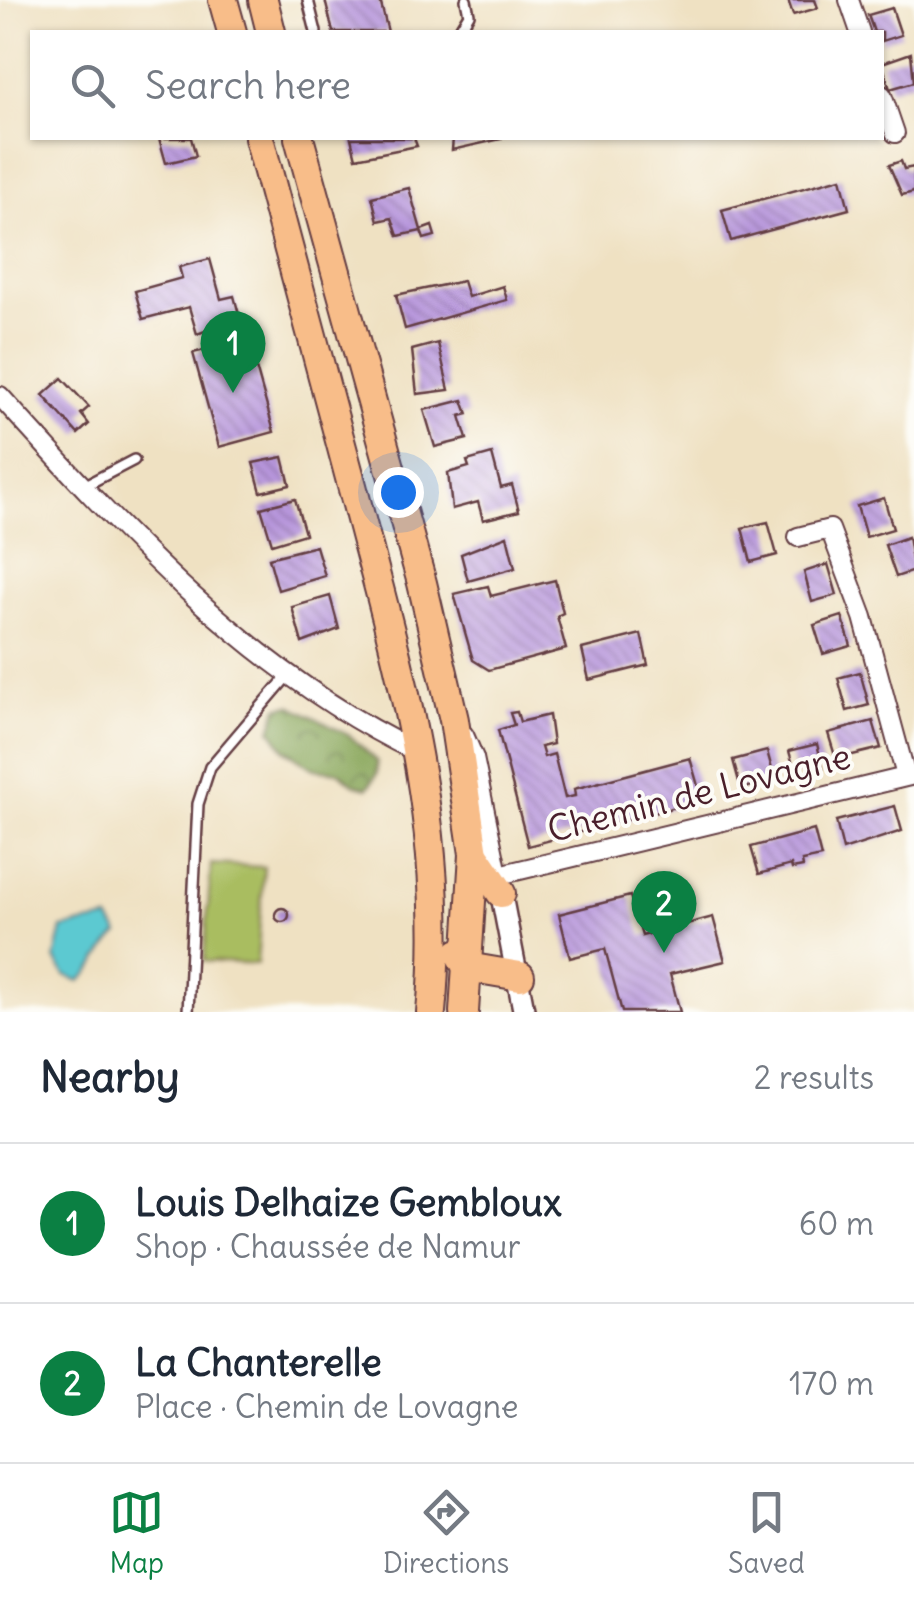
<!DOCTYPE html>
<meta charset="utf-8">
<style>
body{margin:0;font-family:Delius,sans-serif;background:#f6f6f7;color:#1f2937}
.you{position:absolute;left:398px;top:492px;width:35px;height:35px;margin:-25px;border:8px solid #fff;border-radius:50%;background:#1a73e8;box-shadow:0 0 0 15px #1a73e833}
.badge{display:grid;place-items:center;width:65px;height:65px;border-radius:50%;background:#0b8043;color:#fff;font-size:32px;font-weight:700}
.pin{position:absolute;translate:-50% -82px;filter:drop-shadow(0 2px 5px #0008)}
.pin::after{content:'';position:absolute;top:52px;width:35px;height:30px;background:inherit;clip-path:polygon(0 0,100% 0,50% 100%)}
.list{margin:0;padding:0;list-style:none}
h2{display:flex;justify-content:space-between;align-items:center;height:130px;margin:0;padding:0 40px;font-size:42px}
h2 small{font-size:32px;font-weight:400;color:#747a83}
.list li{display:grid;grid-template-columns:65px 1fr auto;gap:30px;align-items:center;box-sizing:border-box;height:160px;padding:0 40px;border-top:2px solid #e0e1e3}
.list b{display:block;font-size:38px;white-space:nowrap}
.list p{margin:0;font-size:32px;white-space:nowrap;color:#747a83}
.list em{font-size:32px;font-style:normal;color:#747a83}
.icon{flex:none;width:55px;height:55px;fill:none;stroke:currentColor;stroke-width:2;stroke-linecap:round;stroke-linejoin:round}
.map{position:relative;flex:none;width:914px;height:1012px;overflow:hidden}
.search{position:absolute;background:#fff;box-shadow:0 2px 8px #0004;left:30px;right:30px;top:30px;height:110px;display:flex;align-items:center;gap:25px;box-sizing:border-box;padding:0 35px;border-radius:0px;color:#747a83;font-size:38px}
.sheet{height:450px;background:#fff}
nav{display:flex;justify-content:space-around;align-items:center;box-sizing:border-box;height:140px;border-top:2px solid #e0e1e3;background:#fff;font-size:28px;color:#747a83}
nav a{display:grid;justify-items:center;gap:5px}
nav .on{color:#0b8043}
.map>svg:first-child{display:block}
.forest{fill:url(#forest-crowns);stroke:#686241;stroke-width:2.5}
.pitch{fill:#a9bd61;stroke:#7a6e46;stroke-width:2.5}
.water{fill:#5cc9d1;stroke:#53747e;stroke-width:2.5}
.building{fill:url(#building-back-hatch)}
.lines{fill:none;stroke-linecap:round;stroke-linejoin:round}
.service-casing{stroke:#633c42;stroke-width:14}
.minor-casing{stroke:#633c42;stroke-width:22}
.tertiary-casing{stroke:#633c42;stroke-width:25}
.primary-casing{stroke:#633c42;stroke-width:32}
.service{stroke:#fff;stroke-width:9}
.minor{stroke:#fff;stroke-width:18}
.tertiary{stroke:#fff;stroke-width:20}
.primary{stroke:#f8bd89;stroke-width:28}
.labels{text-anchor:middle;stroke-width:8;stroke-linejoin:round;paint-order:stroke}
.street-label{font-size:35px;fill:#4a1f2b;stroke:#fdfcf7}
</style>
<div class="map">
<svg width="914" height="1012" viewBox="0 0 914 1012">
<defs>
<pattern id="forest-crowns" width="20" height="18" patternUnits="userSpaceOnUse" patternTransform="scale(2.5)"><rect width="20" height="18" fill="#86a457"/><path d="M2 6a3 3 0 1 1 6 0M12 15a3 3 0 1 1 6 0" fill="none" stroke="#708548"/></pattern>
<pattern id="building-back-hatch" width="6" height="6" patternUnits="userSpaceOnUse" patternTransform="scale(2.5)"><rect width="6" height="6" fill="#b694db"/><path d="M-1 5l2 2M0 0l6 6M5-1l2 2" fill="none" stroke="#9678b2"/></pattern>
</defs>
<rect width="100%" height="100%" fill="#fdfcf7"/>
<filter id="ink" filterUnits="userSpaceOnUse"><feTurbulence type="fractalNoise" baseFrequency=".01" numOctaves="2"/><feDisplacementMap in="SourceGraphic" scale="20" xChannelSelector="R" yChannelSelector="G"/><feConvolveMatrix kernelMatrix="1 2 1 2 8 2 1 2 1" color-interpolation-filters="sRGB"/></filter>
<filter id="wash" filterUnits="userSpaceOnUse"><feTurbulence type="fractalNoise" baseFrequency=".0048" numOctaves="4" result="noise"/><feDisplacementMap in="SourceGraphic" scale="40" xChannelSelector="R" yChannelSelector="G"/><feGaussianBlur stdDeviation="2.25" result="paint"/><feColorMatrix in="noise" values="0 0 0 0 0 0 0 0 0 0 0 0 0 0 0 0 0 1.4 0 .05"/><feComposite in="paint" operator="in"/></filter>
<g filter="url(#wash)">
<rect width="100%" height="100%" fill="#efe1c2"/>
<!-- forest -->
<polygon class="forest" points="291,705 350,736 377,761 377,774 368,788 353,784 339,772 314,769 285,750 271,730 278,707"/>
<!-- pitch -->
<polygon class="pitch" points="211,864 264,867 257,964 204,961"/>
<!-- water -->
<path class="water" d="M 109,919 L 119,934 C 102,948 97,968 80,981 L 65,975 L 55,959 L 62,928 Z"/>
<g id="blocks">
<!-- building -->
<g class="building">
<polygon points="325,0 380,0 388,32 333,32"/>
<polygon points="788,0 815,0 818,8 793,15"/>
<polygon points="892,8 901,35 882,41 882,32 874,32 868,15"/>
<polygon points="911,53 914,82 890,89 882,63"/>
<polygon points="159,138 191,138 196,156 166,163"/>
<polygon points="351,138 414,138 417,146 356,158"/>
<polygon points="453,138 501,138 501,139 452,150"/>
<polygon points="901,161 904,169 914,167 914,192 902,195 889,165"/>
<polygon points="841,178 849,209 731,241 722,210"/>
<polygon points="409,188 421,230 432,226 435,236 424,239 421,231 398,236 392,218 378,221 372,197"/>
<polygon points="210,259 221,299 234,296 240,318 197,334 189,307 143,319 135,291 182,278 179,267"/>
<polygon points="463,281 468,297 503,286 507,300 405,329 396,295"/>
<polygon points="248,339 274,432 219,447 193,353"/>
<polygon points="438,343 449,390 417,394 412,350"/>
<polygon points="62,378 89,407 81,414 89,424 78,434 43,395"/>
<polygon points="463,400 468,414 460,416 467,439 435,447 424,410"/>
<polygon points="492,454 501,488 512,485 519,511 483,520 478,502 452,509 448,473 469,467 467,461"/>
<polygon points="283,457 290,485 261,492 253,463"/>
<polygon points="884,498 893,529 866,537 857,506"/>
<polygon points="295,499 305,534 272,544 261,508"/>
<polygon points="768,522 777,555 751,562 742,528"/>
<polygon points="507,536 515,568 468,581 461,554"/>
<polygon points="908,537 914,571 896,577 885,545"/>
<polygon points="316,546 325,576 278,590 269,558"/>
<polygon points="828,564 837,595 812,602 804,572"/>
<polygon points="555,580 563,613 557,616 566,649 489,670 473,660 454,594 488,586 491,596"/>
<polygon points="330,596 339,629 302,643 292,607"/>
<polygon points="842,616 851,646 823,654 814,625"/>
<polygon points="641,634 648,665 589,680 582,649"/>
<polygon points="860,672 869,705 847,711 838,678"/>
<polygon points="517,712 520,722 549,715 553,744 541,747 544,757 554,754 565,798 575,796 574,789 690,758 702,800 528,846 498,730 514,725 510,713"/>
<polygon points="873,721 881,748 836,759 828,733"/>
<polygon points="817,744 823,768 796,775 789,751"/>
<polygon points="767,751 775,780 741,789 733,760"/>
<polygon points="895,806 902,831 843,850 836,821"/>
<polygon points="814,830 821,857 802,861 803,867 792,869 791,865 759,874 751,847"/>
<polygon points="630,896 642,936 713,917 725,961 670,974 680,1012 622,1012 605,949 570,958 559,914"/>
<circle cx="282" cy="915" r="7"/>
</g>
</g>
</g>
<g filter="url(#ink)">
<use href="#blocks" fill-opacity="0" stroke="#633c42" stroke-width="2.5"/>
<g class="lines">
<defs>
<g id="service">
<polyline points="308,0 316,32"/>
<polyline points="458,32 469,14 466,0"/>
<polyline points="84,486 134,460"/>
<polyline points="188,1012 198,804 210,767 290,673"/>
</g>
<g id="minor">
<polyline points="849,0 860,32"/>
<polyline points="882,95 895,133"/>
<path d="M 0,396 C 123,532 250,672 417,752"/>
<polyline points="798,537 830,529 863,617 906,776"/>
<polyline points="464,735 474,758 500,884"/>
<polyline points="499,875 914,775"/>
</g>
<polyline id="tertiary" points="501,893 524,1012"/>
<g id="primary">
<polyline points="223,0 232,32"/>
<polyline points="263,0 271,32"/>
<path d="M 259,138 C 292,262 326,387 359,512 C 403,679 448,837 431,1012"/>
<polyline points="299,138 422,583 454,720 474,854 464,1012"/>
<polyline points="474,854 501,893"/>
<polyline points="459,953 467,967 520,976"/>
</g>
</defs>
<!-- service casing -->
<use href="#service" class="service-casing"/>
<!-- minor casing -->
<use href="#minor" class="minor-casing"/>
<!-- tertiary casing -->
<use href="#tertiary" class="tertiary-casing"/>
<!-- primary casing -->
<use href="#primary" class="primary-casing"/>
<!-- service -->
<use href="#service" class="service"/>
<!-- minor -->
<use href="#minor" class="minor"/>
<!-- tertiary -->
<use href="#tertiary" class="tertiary"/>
<!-- primary -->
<use href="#primary" class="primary"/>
</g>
</g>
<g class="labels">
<!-- street labels -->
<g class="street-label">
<text transform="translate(699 793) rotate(-14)" y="12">Chemin de Lovagne</text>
</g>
</g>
</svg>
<div class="you"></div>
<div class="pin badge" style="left:233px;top:393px">1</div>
<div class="pin badge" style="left:664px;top:953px">2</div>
<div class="search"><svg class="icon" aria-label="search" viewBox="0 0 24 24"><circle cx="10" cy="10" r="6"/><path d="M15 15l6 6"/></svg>Search here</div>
</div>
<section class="sheet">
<h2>Nearby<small>2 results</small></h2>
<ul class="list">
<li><span class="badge">1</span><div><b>Louis Delhaize Gembloux</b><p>Shop · Chaussée de Namur</p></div><em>60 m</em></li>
<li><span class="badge">2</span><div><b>La Chanterelle</b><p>Place · Chemin de Lovagne</p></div><em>170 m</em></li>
</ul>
</section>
<nav>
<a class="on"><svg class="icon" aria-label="map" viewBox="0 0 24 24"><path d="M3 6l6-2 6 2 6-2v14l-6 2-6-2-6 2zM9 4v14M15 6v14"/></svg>Map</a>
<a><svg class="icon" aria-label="directions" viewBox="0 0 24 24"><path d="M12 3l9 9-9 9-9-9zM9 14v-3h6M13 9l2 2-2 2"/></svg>Directions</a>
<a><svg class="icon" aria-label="saved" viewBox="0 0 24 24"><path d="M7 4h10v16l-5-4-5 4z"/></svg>Saved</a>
</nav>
